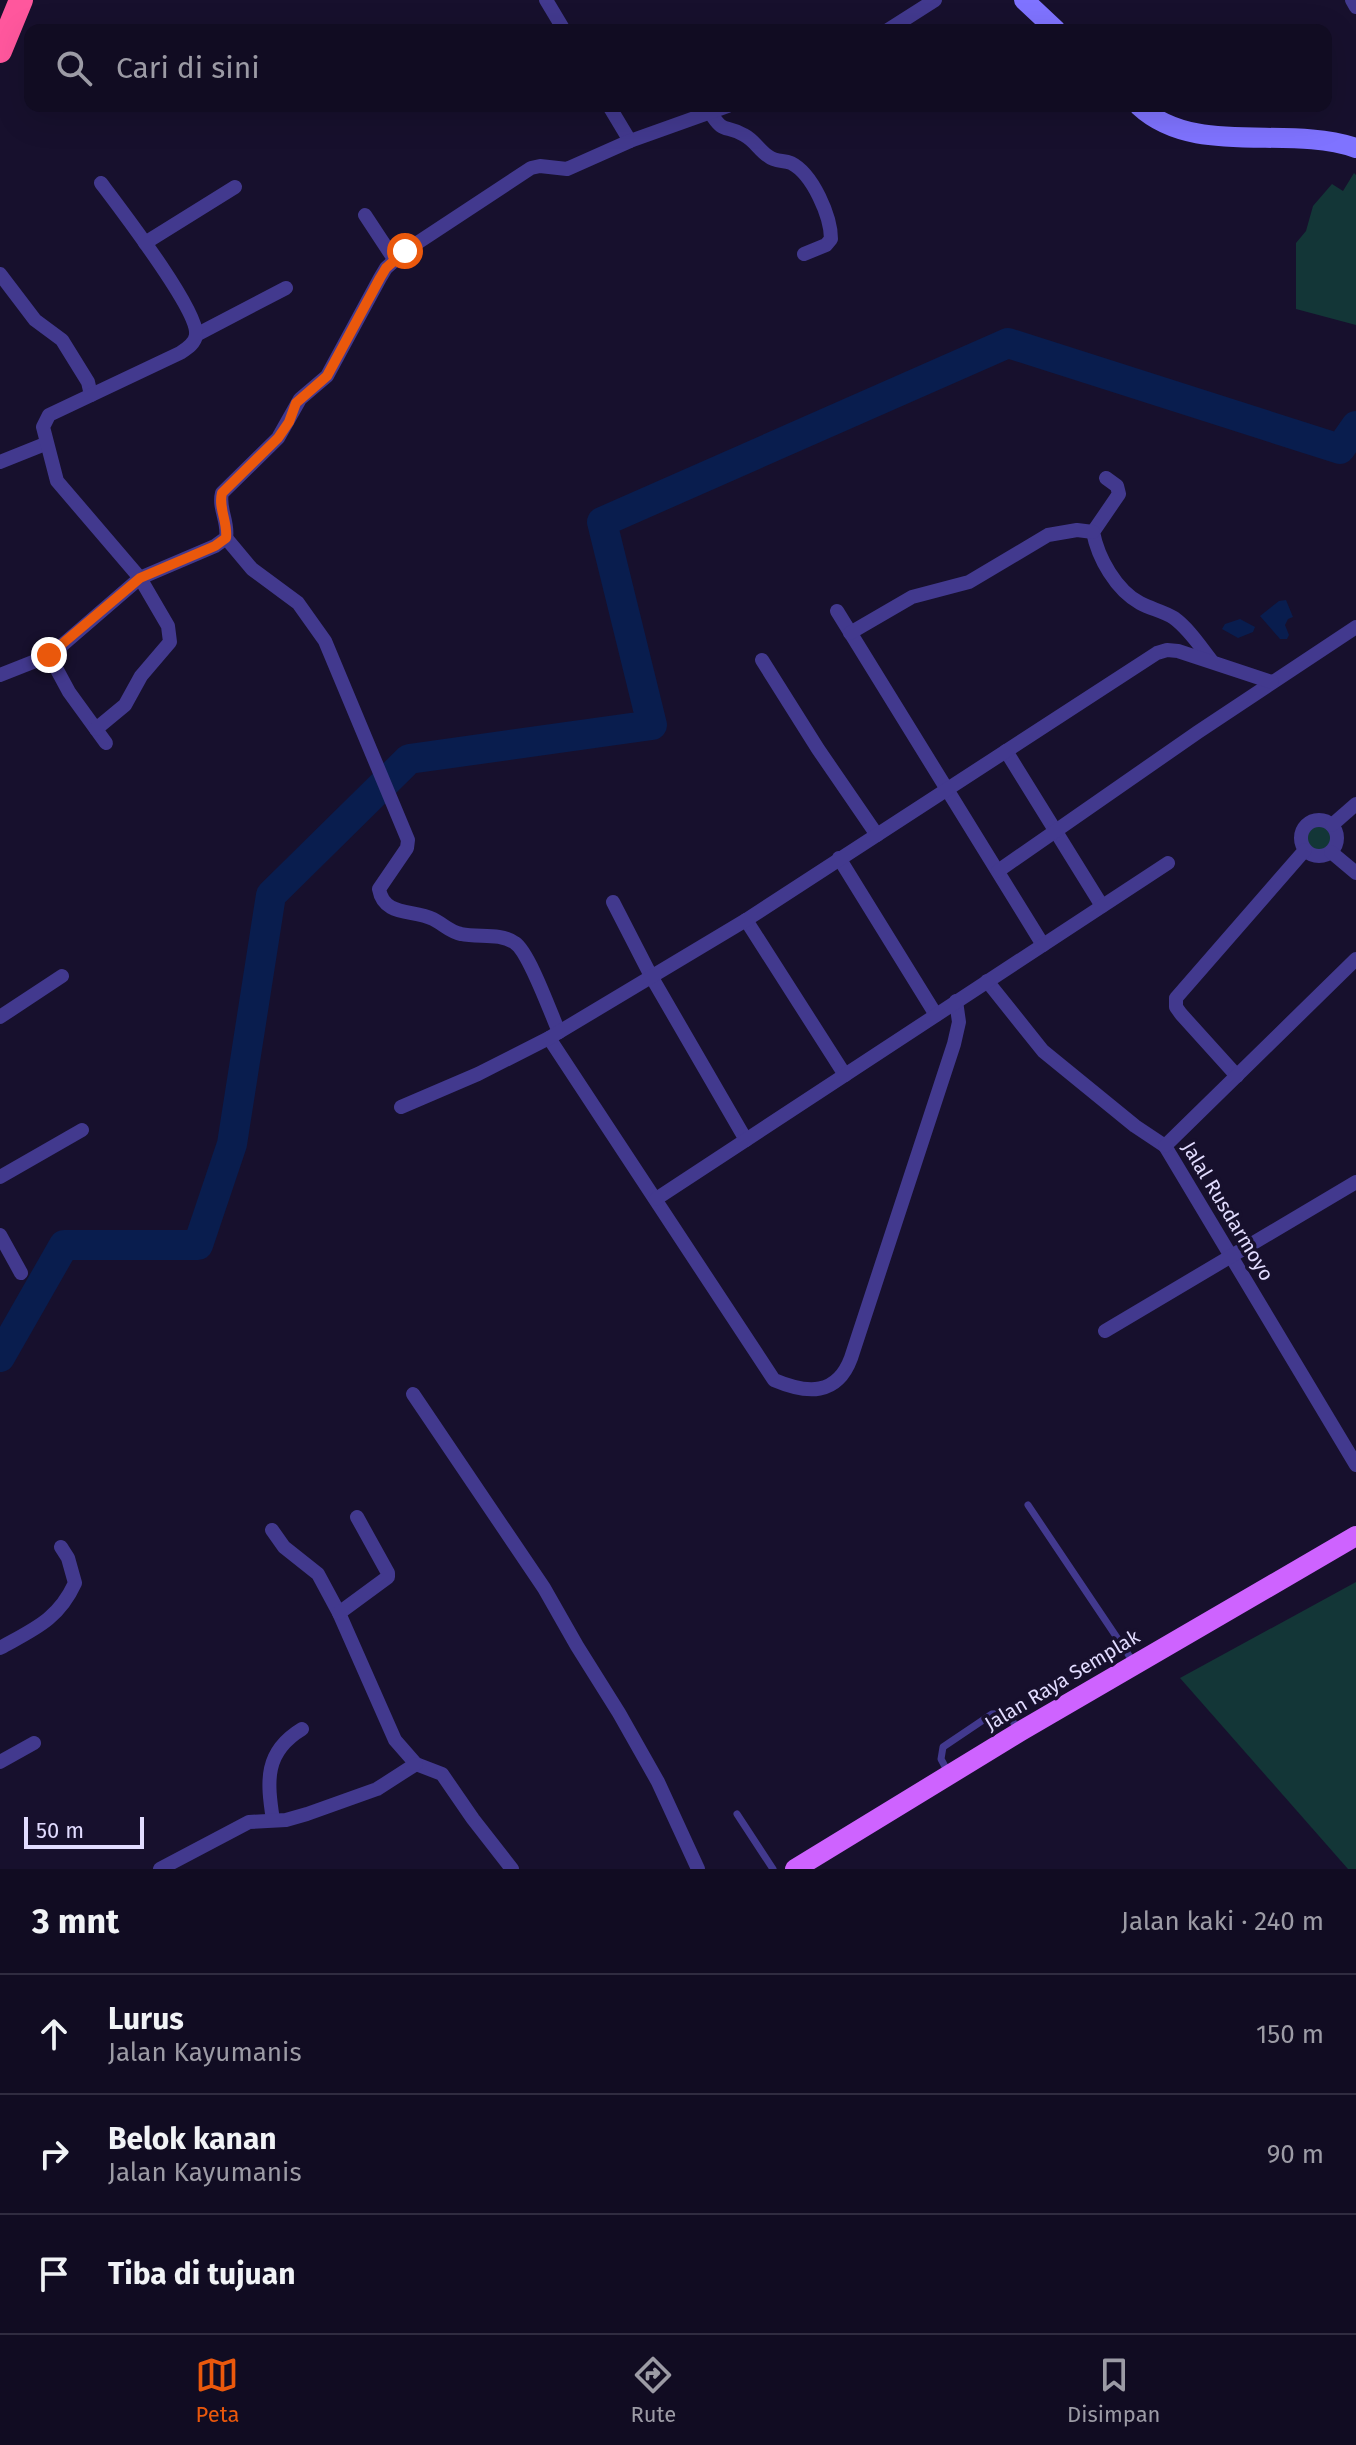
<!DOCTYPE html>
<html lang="id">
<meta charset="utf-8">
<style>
body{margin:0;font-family:"Fira Sans",sans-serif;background:#1e1a2f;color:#f1f3f6}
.scale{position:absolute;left:24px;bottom:20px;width:120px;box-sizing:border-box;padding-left:8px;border:4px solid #e2dcff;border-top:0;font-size:22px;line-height:28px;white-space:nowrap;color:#e2dcff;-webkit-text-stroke:6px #17102d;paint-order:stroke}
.stop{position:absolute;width:24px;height:24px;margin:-18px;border:6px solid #ea580c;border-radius:50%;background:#fff}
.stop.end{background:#ea580c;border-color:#fff;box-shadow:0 2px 8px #0008}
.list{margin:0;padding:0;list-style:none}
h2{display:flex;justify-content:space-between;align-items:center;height:104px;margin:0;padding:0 32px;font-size:34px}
h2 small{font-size:26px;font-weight:400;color:#9c9ba5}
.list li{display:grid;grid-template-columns:52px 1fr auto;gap:24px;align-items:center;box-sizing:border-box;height:120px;padding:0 32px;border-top:2px solid #302c40}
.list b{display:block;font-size:30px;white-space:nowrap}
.list p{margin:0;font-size:26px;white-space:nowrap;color:#9c9ba5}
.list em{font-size:26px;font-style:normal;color:#9c9ba5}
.icon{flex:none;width:44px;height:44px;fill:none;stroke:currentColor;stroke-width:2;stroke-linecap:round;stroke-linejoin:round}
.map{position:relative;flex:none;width:1356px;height:1869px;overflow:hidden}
.search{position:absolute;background:#110c22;box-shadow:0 8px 32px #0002;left:24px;right:24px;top:24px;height:88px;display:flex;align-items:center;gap:20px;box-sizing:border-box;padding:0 28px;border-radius:16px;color:#9c9ba5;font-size:30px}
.sheet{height:464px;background:#110c22}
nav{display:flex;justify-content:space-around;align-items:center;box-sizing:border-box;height:112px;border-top:2px solid #302c40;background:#110c22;font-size:22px;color:#9c9ba5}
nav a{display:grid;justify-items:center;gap:4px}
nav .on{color:#ea580c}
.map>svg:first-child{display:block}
.green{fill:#133637}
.water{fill:#091d4e}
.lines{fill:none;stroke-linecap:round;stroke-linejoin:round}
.river{stroke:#091d4e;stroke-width:30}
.lane{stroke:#42398e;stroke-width:7}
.street{stroke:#42398e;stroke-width:14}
.secondary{stroke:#7f73ff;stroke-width:20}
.primary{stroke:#ce63ff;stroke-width:20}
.highway{stroke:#ff579d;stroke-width:24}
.route{stroke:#ea580c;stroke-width:10}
.labels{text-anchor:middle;stroke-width:7;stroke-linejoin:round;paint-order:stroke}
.street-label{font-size:20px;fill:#e2dcff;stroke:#17102d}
</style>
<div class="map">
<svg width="1356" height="1869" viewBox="0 0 1356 1869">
<rect width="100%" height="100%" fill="#17102d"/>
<!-- green -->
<g class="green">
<polygon points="1354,173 1356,175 1356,325 1296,309 1296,243 1306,231 1313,206 1332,184 1343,191"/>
<circle cx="1318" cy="837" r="13"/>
<polygon points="1356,1582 1356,1869 1348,1869 1180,1678"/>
</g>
<!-- water -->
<g class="water">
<polygon points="1286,600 1293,617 1288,619 1285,625 1289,635 1287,639 1280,639 1260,616 1279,601"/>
<polygon points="1240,619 1255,627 1253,632 1238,638 1222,629 1225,624"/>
</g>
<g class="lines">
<!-- river -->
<polyline class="river" points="0,1357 64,1245 198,1245 232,1144 271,895 409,759 652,725 602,522 1008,343 1340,449 1356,426"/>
<!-- lane -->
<g class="lane">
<polyline points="1028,1505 1134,1663"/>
<path d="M 949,1774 L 941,1759 L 943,1747 L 992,1714 C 1006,1712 1012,1719 1019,1730"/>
<polyline points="737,1814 773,1869"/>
</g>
<!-- street -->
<g class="street">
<polyline points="546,0 564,30"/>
<polyline points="1352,0 1356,7"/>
<polyline points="888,30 935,0"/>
<polyline points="609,106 630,141"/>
<path d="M 710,112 C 724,135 725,124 744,135 C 754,140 759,150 768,156 C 775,162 783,160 791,163 C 813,174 831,217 831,239 L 826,245 L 804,254"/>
<polyline points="365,215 394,259"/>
<polyline points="145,243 235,187"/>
<polyline points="0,274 35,320 62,340 88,382 91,395"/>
<polyline points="196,335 286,288"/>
<polyline points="0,462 45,444"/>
<path d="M 1106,478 L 1117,486 L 1119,494 L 1093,532 C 1098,558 1116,590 1140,603 C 1151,609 1163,611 1174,618 C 1189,629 1200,646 1211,660"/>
<path d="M 226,538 L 252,569 L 298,603 L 325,641 L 408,840 L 407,848 L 379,889 C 384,917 413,909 433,919 C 443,924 450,932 461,934 C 479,938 499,932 515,943 C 529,952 551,1014 559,1032"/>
<polyline points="837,611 1043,945"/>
<polyline points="850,633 912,597 969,582 1048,535 1077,530 1093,532"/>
<polyline points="49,655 69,692 106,743"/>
<polyline points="762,660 818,749 877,835"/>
<path d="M 0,675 L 38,660 L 60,647 L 140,578 L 215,546 L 226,538 C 229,522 218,508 222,493 L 278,438 L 300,399 L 327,376 L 380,278 L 386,268 L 405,251 L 531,168 L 540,166 L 567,169 L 630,141 L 728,106"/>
<path d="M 96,729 L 125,705 L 141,676 L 170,642 L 168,626 L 140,578 L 57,481 L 43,427 L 49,415 L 180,353 C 186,349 195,344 196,335 C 199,311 119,207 101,183"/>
<polyline points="1006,751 1102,906"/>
<circle cx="1319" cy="838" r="18"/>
<polyline points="1332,825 1356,804"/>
<polyline points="1331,852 1356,873"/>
<polyline points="839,858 936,1015"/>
<polyline points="998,871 1198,732 1356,627"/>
<polyline points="613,902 651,976 746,1140"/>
<polyline points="746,920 845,1075"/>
<polyline points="987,981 1043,1051 1135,1126 1165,1146 1356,1465"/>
<polyline points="0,1017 62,976"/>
<path d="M 549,1038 L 774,1380 C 807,1394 837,1396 851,1358 L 954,1044 L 959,1022 L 956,1001"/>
<polyline points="1237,1076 1181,1014 1176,1007 1176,998 1305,850"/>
<polyline points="401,1107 478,1074 549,1038 746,920 1157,653 1167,650 1178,651 1272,682"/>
<polyline points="1165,1146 1356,959"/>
<polyline points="0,1177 82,1130"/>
<polyline points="656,1199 1168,863"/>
<polyline points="0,1235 21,1273"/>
<polyline points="1105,1331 1356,1182"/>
<polyline points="413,1394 544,1588 577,1646 619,1713 658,1782 698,1869"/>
<polyline points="272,1530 284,1547 318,1574 339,1613 395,1740 416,1764 442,1774 473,1819 512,1869"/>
<polyline points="339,1613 388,1577 388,1573 357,1517"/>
<path d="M 0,1648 C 34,1629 58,1620 75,1583 L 68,1558 L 61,1547"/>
<polyline points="0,1762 34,1743"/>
<path d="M 273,1820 C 267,1781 264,1752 302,1729"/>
<polyline points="160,1869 249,1822 286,1820 307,1814 377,1789 416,1764"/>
</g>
<!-- secondary -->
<g class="secondary">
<polyline points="1024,0 1056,30"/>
<path d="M 1139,106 C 1195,158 1287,124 1356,148"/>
</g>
<!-- primary -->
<polyline class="primary" points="795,1869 1021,1731 1356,1536"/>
<!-- highway -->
<polyline class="highway" points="0,51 21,0"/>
</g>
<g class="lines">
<!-- route -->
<path class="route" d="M 49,655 L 140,578 L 215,546 L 226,538 C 228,522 218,508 222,493 L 278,438 L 289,422 L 296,403 L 327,376 L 380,278 L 386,268 L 405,251"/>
</g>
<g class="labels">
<!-- street labels -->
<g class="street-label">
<text transform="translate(1228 1211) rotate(59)" y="7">Jalal Rusdarmoyo</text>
<text transform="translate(1062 1680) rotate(-31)" y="7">Jalan Raya Semplak</text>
</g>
</g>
</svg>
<div class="scale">50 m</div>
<div class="stop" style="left:405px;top:251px"></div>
<div class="stop end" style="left:49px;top:655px"></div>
<div class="search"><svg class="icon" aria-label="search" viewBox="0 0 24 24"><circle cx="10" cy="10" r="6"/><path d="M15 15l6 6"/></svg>Cari di sini</div>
</div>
<section class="sheet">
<h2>3 mnt<small>Jalan kaki · 240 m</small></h2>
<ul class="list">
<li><svg class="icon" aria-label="ahead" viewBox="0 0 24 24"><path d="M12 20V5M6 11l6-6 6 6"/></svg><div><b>Lurus</b><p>Jalan Kayumanis</p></div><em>150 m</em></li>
<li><svg class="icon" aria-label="right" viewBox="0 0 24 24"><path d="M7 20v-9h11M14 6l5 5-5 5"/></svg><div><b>Belok kanan</b><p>Jalan Kayumanis</p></div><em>90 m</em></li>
<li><svg class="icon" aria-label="arrive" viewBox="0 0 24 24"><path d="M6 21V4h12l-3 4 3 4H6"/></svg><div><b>Tiba di tujuan</b></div></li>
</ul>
</section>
<nav>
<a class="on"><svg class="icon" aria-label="map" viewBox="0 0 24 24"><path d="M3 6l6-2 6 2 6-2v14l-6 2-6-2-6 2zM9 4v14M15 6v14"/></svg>Peta</a>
<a><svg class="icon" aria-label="directions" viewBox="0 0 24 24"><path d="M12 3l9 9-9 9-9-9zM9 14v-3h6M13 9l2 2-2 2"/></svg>Rute</a>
<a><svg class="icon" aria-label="saved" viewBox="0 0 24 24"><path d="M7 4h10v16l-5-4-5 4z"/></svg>Disimpan</a>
</nav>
